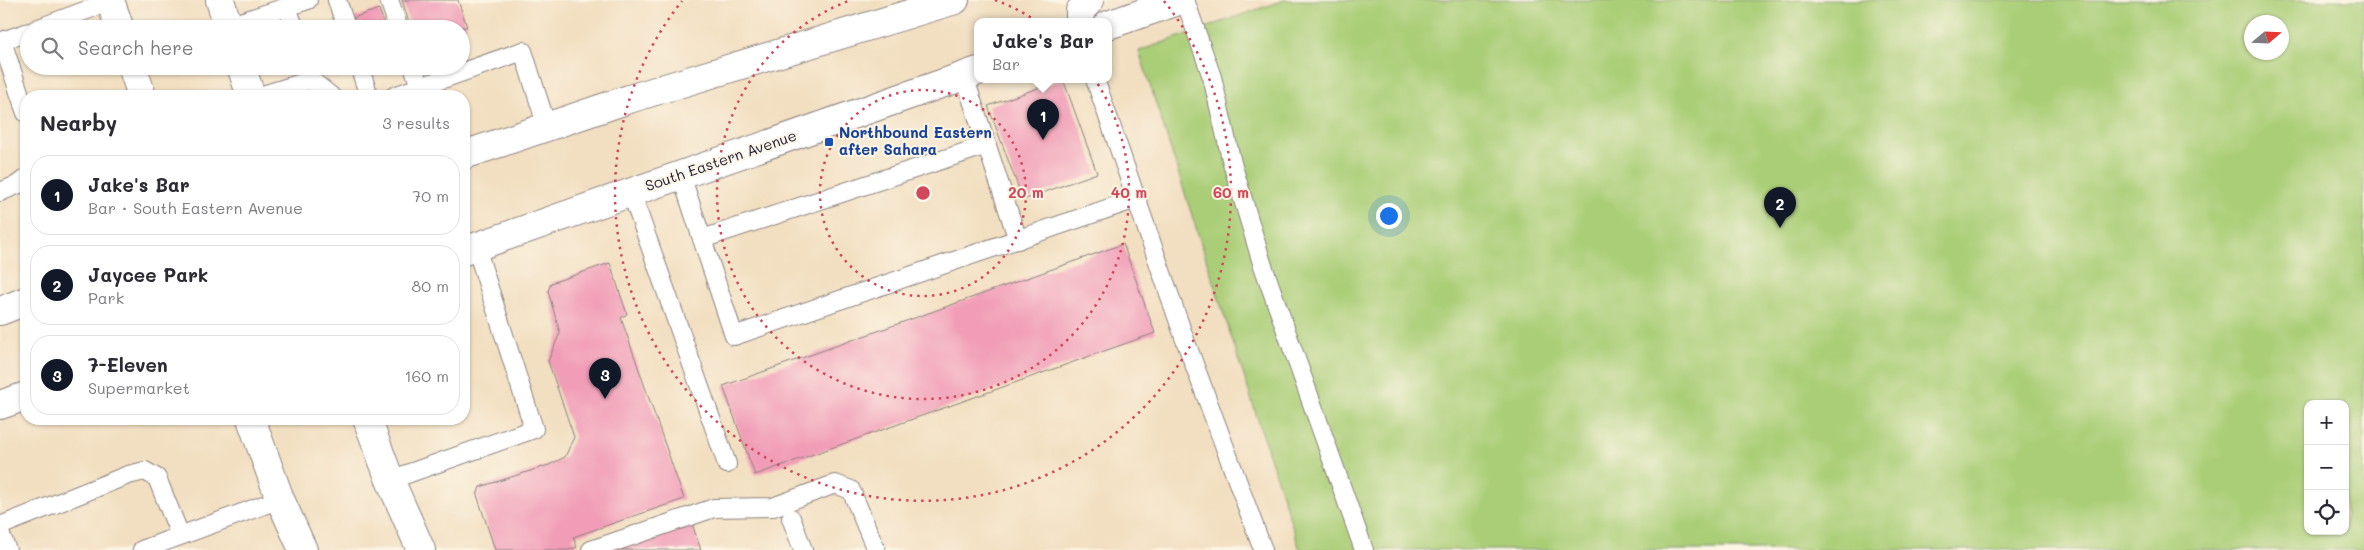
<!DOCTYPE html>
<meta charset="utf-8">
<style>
body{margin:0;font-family:Mali,sans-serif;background:#f7f7f7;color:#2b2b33}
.controls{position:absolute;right:15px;bottom:15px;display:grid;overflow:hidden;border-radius:10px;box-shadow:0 1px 4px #0004}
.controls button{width:45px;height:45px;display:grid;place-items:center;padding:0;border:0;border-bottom:1px solid #e1e1e2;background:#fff;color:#2b2b33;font:25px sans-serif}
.compass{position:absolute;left:2244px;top:15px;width:45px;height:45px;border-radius:50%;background:#fff;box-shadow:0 1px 4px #0004;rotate:71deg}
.you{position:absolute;left:1388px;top:215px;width:18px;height:18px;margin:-12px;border:4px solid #fff;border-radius:50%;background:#1a73e8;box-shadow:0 0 0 8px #1a73e833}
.badge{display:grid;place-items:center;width:32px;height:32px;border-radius:50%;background:#111827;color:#fff;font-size:16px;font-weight:700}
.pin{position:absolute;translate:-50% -41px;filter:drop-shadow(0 1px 2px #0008)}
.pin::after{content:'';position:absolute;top:26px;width:18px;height:15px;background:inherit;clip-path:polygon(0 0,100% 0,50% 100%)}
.popup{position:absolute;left:974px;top:18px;width:138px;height:65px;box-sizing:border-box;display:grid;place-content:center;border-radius:10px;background:#fff;filter:drop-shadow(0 1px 4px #0005);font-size:16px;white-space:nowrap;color:#7c7c81}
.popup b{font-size:19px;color:#2b2b33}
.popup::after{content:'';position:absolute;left:50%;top:100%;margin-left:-10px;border:10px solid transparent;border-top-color:#fff}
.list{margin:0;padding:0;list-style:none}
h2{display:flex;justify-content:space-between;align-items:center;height:65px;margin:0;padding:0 20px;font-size:21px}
h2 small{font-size:16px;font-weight:400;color:#7c7c81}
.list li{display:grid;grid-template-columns:32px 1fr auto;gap:15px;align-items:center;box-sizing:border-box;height:80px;margin:0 10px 10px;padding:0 10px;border:1px solid #e1e1e2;border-radius:20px}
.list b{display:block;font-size:19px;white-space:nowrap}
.list p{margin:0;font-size:16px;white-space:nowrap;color:#7c7c81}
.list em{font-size:16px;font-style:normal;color:#7c7c81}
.icon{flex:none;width:28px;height:28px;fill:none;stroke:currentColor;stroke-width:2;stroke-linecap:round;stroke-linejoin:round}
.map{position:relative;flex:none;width:2364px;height:550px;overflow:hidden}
.search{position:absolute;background:#fff;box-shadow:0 1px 4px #0004;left:20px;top:20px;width:450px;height:55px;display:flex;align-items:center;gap:12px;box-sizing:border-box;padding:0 18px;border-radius:28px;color:#7c7c81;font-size:19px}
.panel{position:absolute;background:#fff;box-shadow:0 1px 4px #0004;left:20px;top:90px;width:450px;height:335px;border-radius:20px}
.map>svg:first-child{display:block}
.green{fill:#aace77;stroke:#667859;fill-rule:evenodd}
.building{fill:#f19db7}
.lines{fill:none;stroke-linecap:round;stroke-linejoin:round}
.service-casing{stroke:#8a807e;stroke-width:20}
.primary-casing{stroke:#8a807e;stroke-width:30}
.service{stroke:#fff;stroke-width:18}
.primary{stroke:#fff;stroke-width:28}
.ring{fill:none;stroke:#d1495b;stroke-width:2.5;stroke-dasharray:2.5 5}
.transit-dot{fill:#1a4fb4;stroke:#fcf5e5;stroke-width:2}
.labels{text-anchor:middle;stroke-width:4;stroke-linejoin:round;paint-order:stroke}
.transit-label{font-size:15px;font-weight:bold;fill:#164399;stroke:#fcf5e5;text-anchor:start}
.street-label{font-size:15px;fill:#22223b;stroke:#fcf5e5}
.centre{fill:#d1495b;stroke:#fcf5e5;stroke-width:2.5}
.ring-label{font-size:15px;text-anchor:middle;font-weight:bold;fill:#d1495b;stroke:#fcf5e5;stroke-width:4;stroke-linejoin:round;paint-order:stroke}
</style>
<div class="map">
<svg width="2364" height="550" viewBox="0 0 2364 550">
<rect width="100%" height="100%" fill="#fcf5e5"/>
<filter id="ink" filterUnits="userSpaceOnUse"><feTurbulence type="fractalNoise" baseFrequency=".02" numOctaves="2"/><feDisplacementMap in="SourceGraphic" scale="10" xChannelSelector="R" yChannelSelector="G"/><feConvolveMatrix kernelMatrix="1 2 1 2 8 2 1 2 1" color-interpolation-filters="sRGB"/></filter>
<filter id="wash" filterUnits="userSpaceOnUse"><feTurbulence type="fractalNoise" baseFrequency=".0096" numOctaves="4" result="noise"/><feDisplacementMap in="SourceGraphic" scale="20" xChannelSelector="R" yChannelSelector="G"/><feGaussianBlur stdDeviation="1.12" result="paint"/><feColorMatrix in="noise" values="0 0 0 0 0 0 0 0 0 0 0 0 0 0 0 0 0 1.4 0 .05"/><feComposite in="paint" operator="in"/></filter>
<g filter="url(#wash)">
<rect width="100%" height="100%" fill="#f2dec0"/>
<!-- green -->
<path class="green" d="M 1284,0 L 2364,0 L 2364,550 L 1300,550 L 1139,51 ZM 2252,22 L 2282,22 L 2282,52 L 2252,52 ZM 2308,404 L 2345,404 L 2345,531 L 2308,531 Z"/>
<g id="blocks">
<!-- building -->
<g class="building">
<polygon points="402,0 458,0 467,27 411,29"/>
<polygon points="379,9 386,29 324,29 324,28"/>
<polygon points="1063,79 1097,173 1023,200 988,106"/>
<polygon points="1123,244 1155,333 755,475 723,386"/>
<polygon points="610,263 627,314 621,318 684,499 573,537 577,547 569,550 495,550 477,495 480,487 549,465 565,457 574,437 548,361 560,333 548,291 551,283"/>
<polygon points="691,521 701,550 606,550"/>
</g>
</g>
</g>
<g filter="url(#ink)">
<use href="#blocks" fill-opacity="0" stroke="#8a807e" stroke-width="1"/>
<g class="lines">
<defs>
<g id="service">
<polyline points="337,0 345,24"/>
<polyline points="389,0 399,29"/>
<polyline points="1185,0 1212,77 1232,163 1262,263 1364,550"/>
<polyline points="287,7 295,29"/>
<polyline points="228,26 308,0"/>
<polyline points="36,29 111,1"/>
<polyline points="359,66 369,96"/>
<polyline points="413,66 423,96"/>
<polyline points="964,76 1018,240"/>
<polyline points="1095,79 1184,337 1263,550"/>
<polyline points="259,96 311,80 331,96"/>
<polyline points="394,96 523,51 547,127"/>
<polyline points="26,113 2,41 29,32"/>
<polyline points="681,175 734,336 1136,199"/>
<polyline points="0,192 17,185 26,178"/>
<polyline points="631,192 727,464"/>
<polyline points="702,239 987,145"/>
<polyline points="390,480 534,429 476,247"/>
<polyline points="791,518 803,550"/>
<polyline points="0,526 128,475 145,471 157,478 180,535"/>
<polyline points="0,533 7,550"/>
<polyline points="142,550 280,499"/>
<polyline points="591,550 714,508 773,507 835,484 851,490 876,550"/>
</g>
<g id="primary">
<polyline points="110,0 120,29"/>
<polyline points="220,0 229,29"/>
<polyline points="1080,21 1080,11 1090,0"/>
<polyline points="1108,25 1181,0"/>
<polyline points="132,66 142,96"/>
<polyline points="241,66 251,96"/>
<polyline points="464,155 629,99 955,0"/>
<polyline points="464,251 978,71"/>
<polyline points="0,311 26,301"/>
<polyline points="0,405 26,396"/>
<polyline points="251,419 280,499 303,550"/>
<polyline points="367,419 390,480 421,550"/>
</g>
</defs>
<!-- service casing -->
<use href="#service" class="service-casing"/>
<!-- primary casing -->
<use href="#primary" class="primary-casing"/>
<!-- service -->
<use href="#service" class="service"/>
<!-- primary -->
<use href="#primary" class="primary"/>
</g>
</g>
<!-- distance rings -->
<g class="ring">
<circle cx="923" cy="193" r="103"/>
<path d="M995 0A206 206 0 1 1 851 0"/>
<path d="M1164 1A308 308 0 1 1 682 1"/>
</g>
<!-- markers -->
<rect class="transit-dot" x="824" y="137" width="10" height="10" rx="2.5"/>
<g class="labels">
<!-- transit labels -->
<g class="transit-label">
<text x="839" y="138">Northbound Eastern<tspan x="839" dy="17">after Sahara</tspan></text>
</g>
<!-- street labels -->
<g class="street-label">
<text transform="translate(721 161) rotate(-19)" y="5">South Eastern Avenue</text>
</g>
</g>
<circle cx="923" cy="193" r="8" class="centre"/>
<g class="ring-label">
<text x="1026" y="198">20 m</text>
<text x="1129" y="198">40 m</text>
<text x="1231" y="198">60 m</text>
</g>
</svg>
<div class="controls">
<button>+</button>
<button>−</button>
<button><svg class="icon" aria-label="locate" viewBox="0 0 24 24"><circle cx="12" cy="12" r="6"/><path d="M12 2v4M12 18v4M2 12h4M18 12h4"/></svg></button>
</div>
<svg class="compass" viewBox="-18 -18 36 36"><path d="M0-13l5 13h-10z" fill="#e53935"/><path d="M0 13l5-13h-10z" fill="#7c7c81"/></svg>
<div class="you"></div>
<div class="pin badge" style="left:1043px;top:140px">1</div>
<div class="popup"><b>Jake's Bar</b>Bar</div>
<div class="pin badge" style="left:1780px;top:228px">2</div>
<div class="pin badge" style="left:605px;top:399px">3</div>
<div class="search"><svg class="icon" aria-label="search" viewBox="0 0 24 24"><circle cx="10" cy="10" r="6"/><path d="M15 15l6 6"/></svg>Search here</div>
<section class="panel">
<h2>Nearby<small>3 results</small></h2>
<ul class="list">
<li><span class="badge">1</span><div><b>Jake's Bar</b><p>Bar · South Eastern Avenue</p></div><em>70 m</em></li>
<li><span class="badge">2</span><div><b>Jaycee Park</b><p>Park</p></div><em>80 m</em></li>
<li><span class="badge">3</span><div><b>7-Eleven</b><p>Supermarket</p></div><em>160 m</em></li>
</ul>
</section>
</div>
